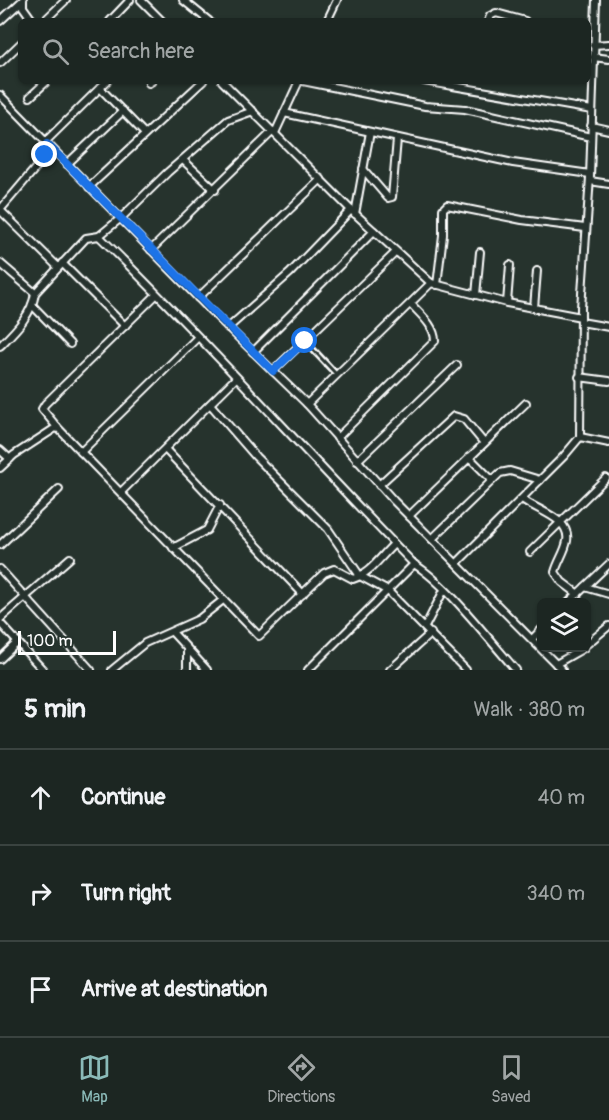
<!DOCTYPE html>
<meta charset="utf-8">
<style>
body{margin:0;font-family:Pangolin,sans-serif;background:#29322f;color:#f1f3f6}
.controls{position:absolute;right:18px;bottom:18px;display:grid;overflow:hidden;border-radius:9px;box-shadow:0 2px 4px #0004}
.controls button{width:54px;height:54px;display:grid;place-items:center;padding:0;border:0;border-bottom:2px solid #3a4340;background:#1c2622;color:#f1f3f6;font:30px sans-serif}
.scale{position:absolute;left:18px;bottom:15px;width:98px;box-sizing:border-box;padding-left:6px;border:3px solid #fff;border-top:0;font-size:16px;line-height:21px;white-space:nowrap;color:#fff;-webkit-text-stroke:4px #26332d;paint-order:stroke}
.stop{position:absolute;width:18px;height:18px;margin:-14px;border:4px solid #1a73e8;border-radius:50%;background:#fff}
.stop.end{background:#1a73e8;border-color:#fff;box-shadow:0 2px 6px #0008}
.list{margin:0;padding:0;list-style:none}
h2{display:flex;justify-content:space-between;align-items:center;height:78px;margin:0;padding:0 24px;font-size:26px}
h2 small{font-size:20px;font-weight:400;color:#a0a5a5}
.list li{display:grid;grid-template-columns:39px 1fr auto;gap:18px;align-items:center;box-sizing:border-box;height:96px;padding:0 24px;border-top:2px solid #3a4340}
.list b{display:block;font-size:22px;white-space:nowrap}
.list em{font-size:20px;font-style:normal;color:#a0a5a5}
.icon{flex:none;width:33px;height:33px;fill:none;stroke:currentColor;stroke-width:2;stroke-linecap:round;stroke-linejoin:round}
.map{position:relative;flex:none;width:609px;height:670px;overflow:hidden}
.search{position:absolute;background:#1c2622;box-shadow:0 2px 4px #0004;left:18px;right:18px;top:18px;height:66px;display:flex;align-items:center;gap:15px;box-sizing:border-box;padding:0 21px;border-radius:9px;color:#a0a5a5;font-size:22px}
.sheet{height:366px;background:#1c2622}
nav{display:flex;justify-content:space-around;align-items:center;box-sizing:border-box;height:84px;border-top:2px solid #3a4340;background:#1c2622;font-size:16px;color:#a0a5a5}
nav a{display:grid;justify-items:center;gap:3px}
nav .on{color:#8bbbb9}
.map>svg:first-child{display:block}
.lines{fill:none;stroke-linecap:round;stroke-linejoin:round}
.lane-casing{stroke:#fff;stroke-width:8}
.street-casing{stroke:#fff;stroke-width:10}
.lane{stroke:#26332d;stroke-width:3}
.street{stroke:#26332d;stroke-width:6}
.route{stroke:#1a73e8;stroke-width:8}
</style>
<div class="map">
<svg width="609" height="670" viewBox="0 0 609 670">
<rect width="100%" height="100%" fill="#26332d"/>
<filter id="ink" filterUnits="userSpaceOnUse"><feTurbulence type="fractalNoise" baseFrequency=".0167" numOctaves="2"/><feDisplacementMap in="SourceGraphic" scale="12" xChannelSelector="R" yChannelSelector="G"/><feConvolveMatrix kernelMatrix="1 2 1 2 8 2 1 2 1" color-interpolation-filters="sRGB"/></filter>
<g filter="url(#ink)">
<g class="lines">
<defs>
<polyline id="lane" points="305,341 336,374"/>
<g id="street">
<polyline points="23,0 23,7 33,21"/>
<polyline points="141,0 162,21"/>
<polyline points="183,0 209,21"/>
<polyline points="0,21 23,0"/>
<polyline points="44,21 66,0"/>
<polyline points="110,21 130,0"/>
<polyline points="327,21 337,0"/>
<polyline points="488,21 490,16 496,13 525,21"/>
<polyline points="593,45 609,44"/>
<polyline points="593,57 609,59"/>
<polyline points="0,63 21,43"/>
<polyline points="222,81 351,210 431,283 507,303 581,317"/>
<polyline points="303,81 425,106 465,109 591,137"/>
<polyline points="424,81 592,110"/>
<polyline points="149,83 152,81"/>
<polyline points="100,88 145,134"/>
<polyline points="0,95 211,311 307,404 394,501 562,670"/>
<polyline points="30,97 47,81"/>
<polyline points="284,113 513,163 590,174"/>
<polyline points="591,126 609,130"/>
<polyline points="275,133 299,81"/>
<polyline points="45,142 107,81"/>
<polyline points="183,160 215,190"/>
<polyline points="67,164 123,111"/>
<polyline points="363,169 388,198 392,197 397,139"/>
<polyline points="590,181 609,184"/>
<polyline points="89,187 203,81"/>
<polyline points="0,210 39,164 47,144"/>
<polyline points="0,210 58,267"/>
<polyline points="355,214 370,132"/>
<path d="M 99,236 C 208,342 308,456 414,564 C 447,584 489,640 516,670"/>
<polyline points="151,250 273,131"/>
<polyline points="0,263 35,293"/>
<polyline points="62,263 125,326"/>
<polyline points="437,285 443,235 443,209 447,205 522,220 585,228"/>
<path d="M 156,295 L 45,404 L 42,409 L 57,427 L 259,636 L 324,573 L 334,569 L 353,579 C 371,573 380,557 394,544"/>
<polyline points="476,295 480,252"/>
<polyline points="198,298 321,179"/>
<polyline points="507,303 510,265"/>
<polyline points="32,305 70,344"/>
<polyline points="534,308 537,271"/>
<polyline points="581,322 609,327"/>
<polyline points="228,328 290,273 351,210"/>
<path d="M 0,346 C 15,331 32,315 35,293 L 86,238 L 99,236 L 121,218 L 168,172 L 228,120 L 253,111"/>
<polyline points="253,352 374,231"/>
<polyline points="273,371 396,252"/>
<polyline points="579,377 609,381"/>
<polyline points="210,404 256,457 328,529 360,576 388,591 466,670"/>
<polyline points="307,404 431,283"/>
<polyline points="580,437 609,443"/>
<path d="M 337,438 L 435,341 C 435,326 421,315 411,304"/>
<polyline points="165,449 303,594"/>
<polyline points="0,450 10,459"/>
<polyline points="81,452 197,338"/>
<polyline points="469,457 492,480"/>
<polyline points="357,461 457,365"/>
<polyline points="0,468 14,455 57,427"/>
<polyline points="379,485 454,416 464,419 484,443"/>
<polyline points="121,492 236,378"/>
<path d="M 522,499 C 537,511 571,518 567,541 C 565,552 558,561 555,572 L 562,582 L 578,594"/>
<polyline points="409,516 526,403"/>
<polyline points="432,539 500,473 510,471 540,480"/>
<polyline points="0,545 59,489"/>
<polyline points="173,548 207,530 220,505"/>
<polyline points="530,552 606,478"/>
<polyline points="457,563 564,456 580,437 581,308 590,177 596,0"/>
<polyline points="0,569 91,670"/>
<polyline points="585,587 609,594"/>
<polyline points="569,602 609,564"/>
<polyline points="0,619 70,558"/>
<polyline points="0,623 43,670"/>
<polyline points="425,627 444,590"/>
<polyline points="173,633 207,670"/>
<polyline points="532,639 542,629"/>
<polyline points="586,645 609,626"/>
<polyline points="0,659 18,642"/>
<polyline points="556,664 584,648"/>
<polyline points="112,670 145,643 199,619 223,600"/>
<polyline points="187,670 187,649"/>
<polyline points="308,670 414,564"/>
<polyline points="390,670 431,633"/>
</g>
</defs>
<!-- lane casing -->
<use href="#lane" class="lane-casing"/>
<!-- street casing -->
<use href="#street" class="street-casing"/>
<!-- lane -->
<use href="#lane" class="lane"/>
<!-- street -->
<use href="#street" class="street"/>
</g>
</g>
<g class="lines" filter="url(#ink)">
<!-- route -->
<polyline class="route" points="45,155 47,144 273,371 305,341"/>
</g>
</svg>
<div class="controls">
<button><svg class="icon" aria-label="layers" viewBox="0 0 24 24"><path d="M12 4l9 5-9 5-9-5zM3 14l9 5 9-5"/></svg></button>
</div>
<div class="scale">100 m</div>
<div class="stop" style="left:305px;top:341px"></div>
<div class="stop end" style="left:45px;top:155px"></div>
<div class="search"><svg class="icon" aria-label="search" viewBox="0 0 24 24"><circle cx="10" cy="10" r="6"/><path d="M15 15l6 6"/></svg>Search here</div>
</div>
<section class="sheet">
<h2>5 min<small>Walk · 380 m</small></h2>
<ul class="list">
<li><svg class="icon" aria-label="ahead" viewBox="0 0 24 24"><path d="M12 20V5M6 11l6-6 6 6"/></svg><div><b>Continue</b></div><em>40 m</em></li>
<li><svg class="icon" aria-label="right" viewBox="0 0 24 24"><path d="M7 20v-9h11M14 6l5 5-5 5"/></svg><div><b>Turn right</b></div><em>340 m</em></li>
<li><svg class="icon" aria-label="arrive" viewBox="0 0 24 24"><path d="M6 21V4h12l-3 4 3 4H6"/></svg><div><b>Arrive at destination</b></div></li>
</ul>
</section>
<nav>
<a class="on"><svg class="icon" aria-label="map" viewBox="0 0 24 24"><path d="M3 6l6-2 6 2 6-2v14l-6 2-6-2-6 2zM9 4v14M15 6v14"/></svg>Map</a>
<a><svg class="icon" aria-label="directions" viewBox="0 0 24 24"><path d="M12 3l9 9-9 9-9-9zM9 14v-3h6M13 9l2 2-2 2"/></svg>Directions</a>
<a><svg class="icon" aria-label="saved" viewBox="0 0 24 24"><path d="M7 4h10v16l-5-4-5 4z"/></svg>Saved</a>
</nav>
